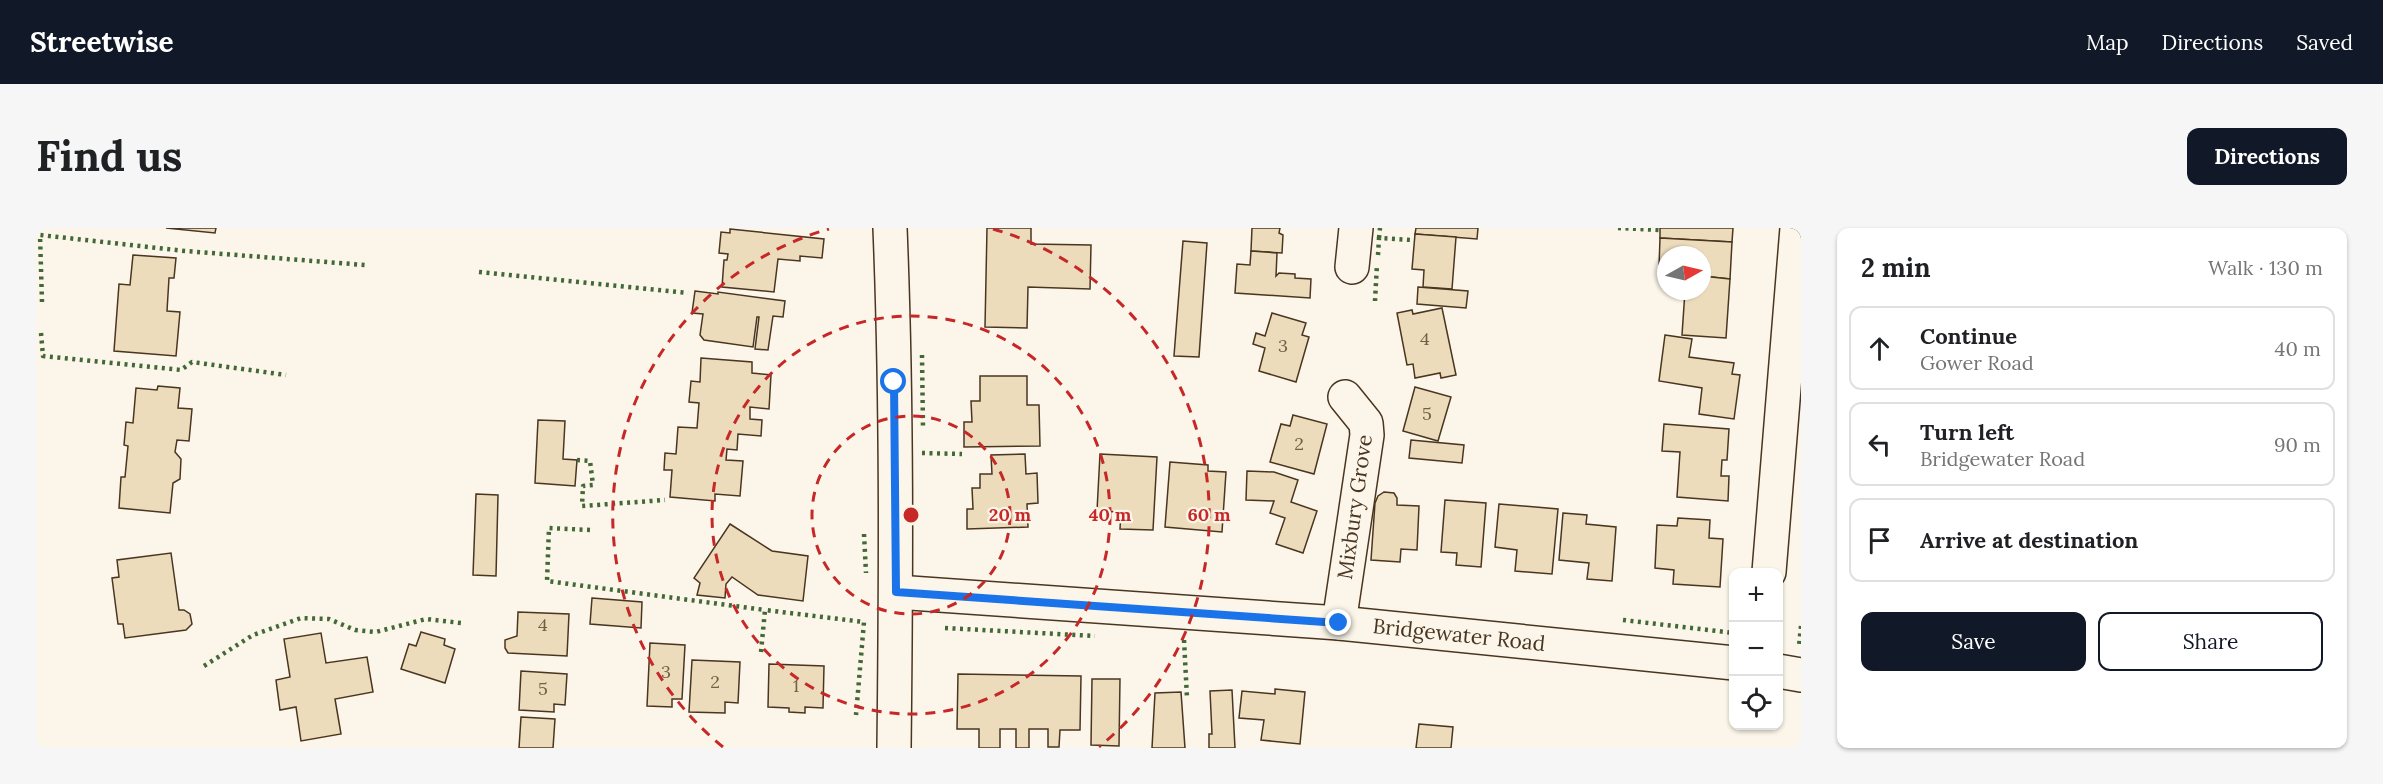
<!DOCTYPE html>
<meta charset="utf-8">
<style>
body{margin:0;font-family:Lora,serif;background:#f6f6f6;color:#202124}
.controls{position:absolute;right:18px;bottom:18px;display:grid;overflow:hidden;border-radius:12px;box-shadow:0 2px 4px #0004}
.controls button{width:54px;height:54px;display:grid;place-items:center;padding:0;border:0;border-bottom:2px solid #e0e0e0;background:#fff;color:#202124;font:30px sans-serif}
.compass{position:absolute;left:1621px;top:18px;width:54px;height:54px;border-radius:50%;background:#fff;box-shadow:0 2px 4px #0004;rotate:82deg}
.stop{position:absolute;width:18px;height:18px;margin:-14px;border:4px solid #1a73e8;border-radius:50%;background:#fff}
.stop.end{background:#1a73e8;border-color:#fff;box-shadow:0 2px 6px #0008}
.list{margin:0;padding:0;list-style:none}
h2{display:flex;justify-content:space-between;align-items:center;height:78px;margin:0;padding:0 24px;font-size:26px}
h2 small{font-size:20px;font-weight:400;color:#757577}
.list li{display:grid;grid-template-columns:39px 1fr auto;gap:18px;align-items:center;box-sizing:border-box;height:84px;margin:0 12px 12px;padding:0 12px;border:2px solid #e0e0e0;border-radius:12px}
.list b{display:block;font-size:22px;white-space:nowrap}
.list p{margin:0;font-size:20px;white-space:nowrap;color:#757577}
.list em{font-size:20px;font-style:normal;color:#757577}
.actions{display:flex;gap:12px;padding:18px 24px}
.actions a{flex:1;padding:14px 0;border:2px solid #111827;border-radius:12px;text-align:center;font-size:21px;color:#111827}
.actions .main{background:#111827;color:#fff}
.icon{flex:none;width:33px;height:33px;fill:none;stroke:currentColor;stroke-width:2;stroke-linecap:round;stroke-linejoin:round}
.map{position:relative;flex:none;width:1765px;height:520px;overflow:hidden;border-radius:12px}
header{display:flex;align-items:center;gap:36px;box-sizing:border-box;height:84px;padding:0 30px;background:#111827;color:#fff}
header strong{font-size:28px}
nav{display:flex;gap:33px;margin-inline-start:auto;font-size:21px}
.intro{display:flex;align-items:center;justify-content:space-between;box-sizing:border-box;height:144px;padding:0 36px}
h1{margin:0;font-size:42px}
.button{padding:15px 27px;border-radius:12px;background:#111827;color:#fff;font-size:21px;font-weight:700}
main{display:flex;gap:36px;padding:0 36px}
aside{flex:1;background:#fff;border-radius:12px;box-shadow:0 2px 4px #0004}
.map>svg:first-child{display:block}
.building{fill:#ecdcbc;stroke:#4a3520;stroke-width:1.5}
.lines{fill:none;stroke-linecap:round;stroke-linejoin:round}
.minor-casing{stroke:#4a3520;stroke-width:36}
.minor{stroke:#fbf6e9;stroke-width:33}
.hedge{stroke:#436837;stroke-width:4.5;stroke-dasharray:3 4.5;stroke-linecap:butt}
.route{stroke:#1a73e8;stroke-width:8}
.ring{fill:none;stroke:#c62828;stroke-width:3;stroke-dasharray:10 8}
.labels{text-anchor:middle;stroke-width:4.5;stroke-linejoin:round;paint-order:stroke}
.number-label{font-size:18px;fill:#725f47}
.street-label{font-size:21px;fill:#4a3520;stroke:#fbf6e9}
.centre{fill:#c62828;stroke:#fbf6e9;stroke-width:3}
.ring-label{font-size:18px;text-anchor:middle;font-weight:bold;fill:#c62828;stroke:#fbf6e9;stroke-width:4.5;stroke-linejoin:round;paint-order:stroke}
</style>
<header>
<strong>Streetwise</strong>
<nav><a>Map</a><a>Directions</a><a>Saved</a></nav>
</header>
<div class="intro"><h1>Find us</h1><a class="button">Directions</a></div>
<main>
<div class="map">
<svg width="1765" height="520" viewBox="0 0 1765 520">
<rect width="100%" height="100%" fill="#fbf6e9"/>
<!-- building -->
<g class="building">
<polygon points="130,0 180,0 179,5"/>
<polygon points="951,0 995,0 995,16 1055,17 1054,61 992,59 991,100 949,99"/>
<polygon points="1216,0 1244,0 1243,5 1247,7 1246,25 1215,23"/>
<polygon points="1380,0 1442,0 1441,11 1379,6"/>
<polygon points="1624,0 1697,0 1696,14 1624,10"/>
<polygon points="694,1 788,11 786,30 764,28 764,33 742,31 738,64 686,59 688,32 691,32 692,26 683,25 685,4 694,5"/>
<polygon points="1379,6 1420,9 1416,61 1387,59 1388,42 1376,41"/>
<polygon points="1624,10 1696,14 1694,51 1666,48 1666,27 1630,27 1630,39 1623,39"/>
<polygon points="1147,13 1171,15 1163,129 1138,128"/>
<polygon points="1215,23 1241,25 1240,48 1243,45 1259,46 1259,50 1275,51 1274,70 1199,65 1201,36 1214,37"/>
<polygon points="97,27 140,30 138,50 133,50 131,83 144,84 140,128 78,123 83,56 94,57"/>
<polygon points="1666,48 1694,51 1690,110 1646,107 1649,63 1666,63"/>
<polygon points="1382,59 1432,63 1430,80 1381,76"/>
<polygon points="659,63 682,66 682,64 749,73 747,89 737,88 732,122 719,121 723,89 721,89 717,119 668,112 664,107 667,86 656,85"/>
<polygon points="1406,80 1420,147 1405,150 1404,145 1379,150 1377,136 1371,137 1361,85 1376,82 1377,86"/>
<polygon points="1236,85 1270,95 1266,107 1273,109 1260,154 1223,143 1229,120 1217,116 1220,105 1229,108"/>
<polygon points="1629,107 1656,111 1653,129 1698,135 1696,146 1704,147 1698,191 1663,186 1666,160 1623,153"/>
<polygon points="665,130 716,134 716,145 735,147 733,181 714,179 714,191 726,192 725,208 702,206 701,222 691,221 690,232 707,233 704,268 679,266 679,273 634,269 636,242 628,242 629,225 640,226 642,199 661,200 663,175 653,174 655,153 664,154"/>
<polygon points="944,148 991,148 991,177 1003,177 1004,218 928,219 928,194 936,194 935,173 944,173"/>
<polygon points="122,158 144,160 142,180 156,181 153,213 141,212 139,224 145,231 144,251 137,255 134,285 83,280 85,249 89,249 92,218 88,217 90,194 97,195 100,160 121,162"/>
<polygon points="1379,159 1415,169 1402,213 1367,203"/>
<polygon points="1257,187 1291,196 1278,246 1234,234 1245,196 1254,198"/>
<polygon points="502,192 529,193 527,231 541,232 539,258 499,255"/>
<polygon points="1628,196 1693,201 1691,232 1686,232 1685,248 1693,248 1692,273 1641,269 1644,224 1626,223"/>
<polygon points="1375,212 1428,217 1426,235 1373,230"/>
<polygon points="989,226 990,246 1001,245 1002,275 991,276 992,299 931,301 931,281 937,281 936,260 944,260 944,246 956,246 955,227"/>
<polygon points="1064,226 1121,229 1117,302 1084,301 1085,284 1061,283"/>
<polygon points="1134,234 1172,237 1172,243 1190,244 1186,304 1129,299"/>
<polygon points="1211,243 1238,244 1262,252 1255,274 1281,283 1267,325 1240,316 1249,290 1234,285 1238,273 1210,272"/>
<polygon points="1348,264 1358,265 1361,270 1361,277 1383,278 1381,322 1365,321 1364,334 1335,332 1339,275 1342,268"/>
<polygon points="440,266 462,267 460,348 437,347"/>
<polygon points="1409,272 1450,275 1445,339 1420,337 1421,325 1405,324"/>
<polygon points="1463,276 1522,281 1516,346 1479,343 1481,322 1459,319"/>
<polygon points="1527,285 1551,287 1550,296 1580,299 1576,353 1551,351 1553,335 1523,332"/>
<polygon points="1642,290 1674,292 1673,310 1687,311 1684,359 1637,356 1638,342 1619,340 1621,297 1641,298"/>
<polygon points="694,296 736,323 772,328 767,373 722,367 696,349 690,356 689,370 661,367 664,355 658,350"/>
<polygon points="135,325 143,382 148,382 154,386 156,396 150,402 89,410 87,396 82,396 76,350 83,349 81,332"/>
<polygon points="556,370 606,374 605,400 554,396"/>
<polygon points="482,384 533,386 531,428 472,425 469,420 469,412 481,408"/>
<polygon points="385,404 409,411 408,417 419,421 409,455 365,441 373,416 380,418"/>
<polygon points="285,405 290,435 331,429 337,464 299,471 305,506 265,513 260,479 244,482 240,452 254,449 248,411"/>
<polygon points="614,415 649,417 646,471 636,471 636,479 611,478"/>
<polygon points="656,432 704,434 702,475 689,474 689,485 653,484"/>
<polygon points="733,436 788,438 787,480 769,479 769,485 753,484 753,480 732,479"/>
<polygon points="485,443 531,446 529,477 518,476 518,484 483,482"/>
<polygon points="922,446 1045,448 1044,502 1024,502 1023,519 1012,519 1012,501 993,501 993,520 980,520 980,501 964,501 964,520 943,520 943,501 921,501"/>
<polygon points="1056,451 1084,451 1083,518 1055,517"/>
<polygon points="1239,461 1269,464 1264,516 1225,512 1228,492 1203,490 1206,463 1239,466"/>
<polygon points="1196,462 1199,520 1173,520 1173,506 1176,506 1174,463"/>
<polygon points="1145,464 1149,520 1116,520 1119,465"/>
<polygon points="485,489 519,491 517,520 483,520"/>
<polygon points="1383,496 1417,499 1415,520 1380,520"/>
</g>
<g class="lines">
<defs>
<g id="minor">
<path d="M 854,0 C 861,173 860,347 858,520"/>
<polyline points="1316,39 1320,0"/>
<polyline points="1733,344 1761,0"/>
<polyline points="860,364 1303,395 1698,435"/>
<polyline points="1303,395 1331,207 1330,195 1309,169"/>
<polyline points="1742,443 1765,447"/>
</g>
</defs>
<!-- minor casing -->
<use href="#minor" class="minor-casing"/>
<!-- minor -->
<use href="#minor" class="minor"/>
<!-- hedge -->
<g class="hedge">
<polyline points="1582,0 1624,2"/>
<polyline points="1343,10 1344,0"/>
<polyline points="1342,27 1343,10 1376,12"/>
<polyline points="443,44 652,65"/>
<polyline points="1339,73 1341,36"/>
<polyline points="6,74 4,7 149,23 329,37"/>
<polyline points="5,105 7,128 145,142 156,134 250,147"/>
<polyline points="886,127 887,200"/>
<polyline points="886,225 926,226"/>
<polyline points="541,232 554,233 557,257 547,258 546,278 629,272"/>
<polyline points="554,302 513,300 511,353 729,382"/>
<polyline points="828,306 830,345"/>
<polyline points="1587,392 1698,405"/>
<polyline points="1765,398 1763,418 1765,418"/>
<polyline points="909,400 1059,408"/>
<polyline points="1148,412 1151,470"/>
<polyline points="725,424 729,382 828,394 820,487"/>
<polyline points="168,438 217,407 265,390 293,391 319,402 340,404 390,391 425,395"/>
</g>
</g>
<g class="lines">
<!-- route -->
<polyline class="route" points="858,154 860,364 1303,395"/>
</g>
<!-- distance rings -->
<g class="ring">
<circle cx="875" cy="287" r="99"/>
<circle cx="875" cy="287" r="199"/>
<path d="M687 519A298 298 0 0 1 793 1M957 1A298 298 0 0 1 1063 519"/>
</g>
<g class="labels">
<!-- number labels -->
<g class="number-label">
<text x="1389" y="117">4</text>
<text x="1247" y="124">3</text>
<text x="1391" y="192">5</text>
<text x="1263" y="222">2</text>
<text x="507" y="403">4</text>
<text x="630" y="450">3</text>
<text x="679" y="460">2</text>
<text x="760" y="464">1</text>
<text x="507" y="467">5</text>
</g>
<!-- street labels -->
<g class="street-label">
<text transform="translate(1319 279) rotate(-82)" y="7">Mixbury Grove</text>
<text transform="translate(1423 407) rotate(6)" y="7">Bridgewater Road</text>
</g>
</g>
<circle cx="875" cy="287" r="9" class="centre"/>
<g class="ring-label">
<text x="974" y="293">20 m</text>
<text x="1074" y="293">40 m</text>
<text x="1173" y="293">60 m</text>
</g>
</svg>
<div class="controls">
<button>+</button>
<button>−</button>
<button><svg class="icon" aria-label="locate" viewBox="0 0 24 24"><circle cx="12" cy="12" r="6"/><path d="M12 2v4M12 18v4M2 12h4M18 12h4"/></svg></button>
</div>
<svg class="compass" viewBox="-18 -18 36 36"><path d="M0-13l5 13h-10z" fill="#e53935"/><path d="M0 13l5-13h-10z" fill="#757577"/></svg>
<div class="stop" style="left:858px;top:154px"></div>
<div class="stop end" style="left:1303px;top:395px"></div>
</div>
<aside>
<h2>2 min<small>Walk · 130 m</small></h2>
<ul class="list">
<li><svg class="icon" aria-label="ahead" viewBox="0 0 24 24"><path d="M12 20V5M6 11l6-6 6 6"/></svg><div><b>Continue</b><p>Gower Road</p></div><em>40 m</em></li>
<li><svg class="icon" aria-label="left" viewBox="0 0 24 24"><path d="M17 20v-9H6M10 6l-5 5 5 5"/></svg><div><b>Turn left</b><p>Bridgewater Road</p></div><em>90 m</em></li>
<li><svg class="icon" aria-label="arrive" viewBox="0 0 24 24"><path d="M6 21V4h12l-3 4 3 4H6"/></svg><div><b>Arrive at destination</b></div></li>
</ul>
<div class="actions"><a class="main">Save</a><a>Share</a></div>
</aside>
</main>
